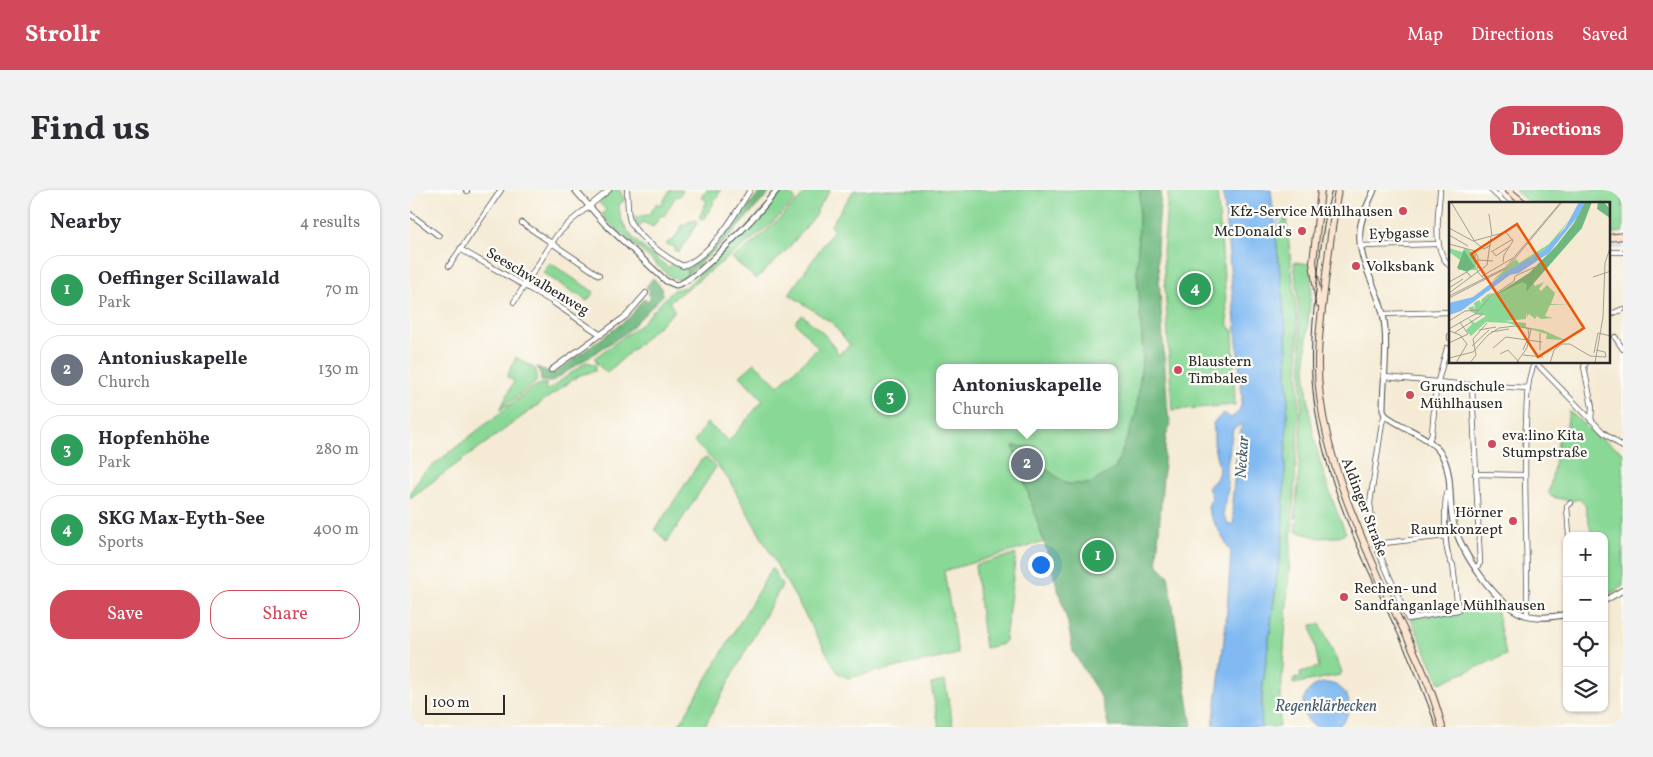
<!DOCTYPE html>
<meta charset="utf-8">
<style>
body{margin:0;font-family:Vollkorn,serif;background:#f2f2f3;color:#2b2b33}
.controls{position:absolute;right:15px;bottom:15px;display:grid;overflow:hidden;border-radius:10px;box-shadow:0 1px 4px #0004}
.controls button{width:45px;height:45px;display:grid;place-items:center;padding:0;border:0;border-bottom:1px solid #e1e1e2;background:#fff;color:#2b2b33;font:25px sans-serif}
.scale{position:absolute;left:15px;bottom:12px;width:80px;box-sizing:border-box;padding-left:5px;border:2px solid #2b2b2b;border-top:0;font-size:14px;line-height:18px;white-space:nowrap;color:#2b2b2b;-webkit-text-stroke:4px #fdfcf7;paint-order:stroke}
.you{position:absolute;left:630px;top:374px;width:18px;height:18px;margin:-12px;border:4px solid #fff;border-radius:50%;background:#1a73e8;box-shadow:0 0 0 8px #1a73e833}
.badge{display:grid;place-items:center;width:32px;height:32px;border-radius:50%;background:#d1495b;color:#fff;font-size:16px;font-weight:700}
.pin{position:absolute;translate:-50% -50%;border:2px solid #fff;box-shadow:0 1px 5px #0006}
.popup{position:absolute;left:526px;top:174px;width:182px;height:65px;box-sizing:border-box;display:grid;place-content:center;border-radius:10px;background:#fff;filter:drop-shadow(0 1px 4px #0005);font-size:16px;white-space:nowrap;color:#7c7c81}
.popup b{font-size:19px;color:#2b2b33}
.popup::after{content:'';position:absolute;left:50%;top:100%;margin-left:-10px;border:10px solid transparent;border-top-color:#fff}
.list{margin:0;padding:0;list-style:none}
h2{display:flex;justify-content:space-between;align-items:center;height:65px;margin:0;padding:0 20px;font-size:21px}
h2 small{font-size:16px;font-weight:400;color:#7c7c81}
.list li{display:grid;grid-template-columns:32px 1fr auto;gap:15px;align-items:center;box-sizing:border-box;height:70px;margin:0 10px 10px;padding:0 10px;border:1px solid #e1e1e2;border-radius:20px}
.list b{display:block;font-size:19px;white-space:nowrap}
.list p{margin:0;font-size:16px;white-space:nowrap;color:#7c7c81}
.list em{font-size:16px;font-style:normal;color:#7c7c81}
.actions{display:flex;gap:10px;padding:15px 20px}
.actions a{flex:1;padding:11px 0;border:1px solid #d1495b;border-radius:20px;text-align:center;font-size:18px;color:#d1495b}
.actions .main{background:#d1495b;color:#fff}
.icon{flex:none;width:28px;height:28px;fill:none;stroke:currentColor;stroke-width:2;stroke-linecap:round;stroke-linejoin:round}
.map{position:relative;flex:none;width:1213px;height:537px;overflow:hidden;border-radius:20px}
header{display:flex;align-items:center;gap:30px;box-sizing:border-box;height:70px;padding:0 25px;background:#d1495b;color:#fff}
header strong{font-size:24px}
nav{display:flex;gap:28px;margin-inline-start:auto;font-size:18px}
.intro{display:flex;align-items:center;justify-content:space-between;box-sizing:border-box;height:120px;padding:0 30px}
h1{margin:0;font-size:35px}
.button{padding:12px 22px;border-radius:20px;background:#d1495b;color:#fff;font-size:18px;font-weight:700}
main{display:flex;gap:30px;padding:0 30px}
aside{flex:1;background:#fff;border-radius:20px;box-shadow:0 1px 4px #0004}
.map>svg:first-child{display:block}
.green{fill:#89d896;stroke:#5a8260;fill-rule:evenodd}
.forest{fill:#6eb87f;stroke:#4c7255}
.water{fill:#81baf2;stroke:#56728e;fill-rule:evenodd}
.lines{fill:none;stroke-linecap:round;stroke-linejoin:round}
.stream{stroke:#81baf2;stroke-width:2}
.minor-casing{stroke:#494844;stroke-width:6}
.tertiary-casing{stroke:#494844;stroke-width:7}
.secondary-casing{stroke:#494844;stroke-width:8}
.minor{stroke:#fff;stroke-width:4.5}
.tertiary{stroke:#fff;stroke-width:5}
.secondary{stroke:#fce5cf;stroke-width:6}
.tram{stroke:#2b2b2b;stroke-width:1}
.poi-dot{fill:#d1495b;stroke:#fdfcf7;stroke-width:2}
.labels{text-anchor:middle;stroke-width:4.5;stroke-linejoin:round;paint-order:stroke}
.poi-label{font-size:15px;fill:#2b2b2b;stroke:#fdfcf7;text-anchor:start}
.street-label{font-size:15px;fill:#2b2b2b;stroke:#fdfcf7}
.water-label{font-size:16px;font-style:italic;fill:#495d71;stroke:#fdfcf7}
.inset-road{fill:none;stroke:#a49e91;stroke-width:1}
.view{fill:#e8590c;fill-opacity:0.15;stroke:#e8590c;stroke-width:2.5}
.inset-edge{fill:none;stroke:#2b2b2b;stroke-width:2.5}
</style>
<header>
<strong>Strollr</strong>
<nav><a>Map</a><a>Directions</a><a>Saved</a></nav>
</header>
<div class="intro"><h1>Find us</h1><a class="button">Directions</a></div>
<main>
<aside>
<h2>Nearby<small>4 results</small></h2>
<ul class="list">
<li><span class="badge" style="background:#2e9e5b">1</span><div><b>Oeffinger Scillawald</b><p>Park</p></div><em>70 m</em></li>
<li><span class="badge" style="background:#6b7280">2</span><div><b>Antoniuskapelle</b><p>Church</p></div><em>130 m</em></li>
<li><span class="badge" style="background:#2e9e5b">3</span><div><b>Hopfenhöhe</b><p>Park</p></div><em>280 m</em></li>
<li><span class="badge" style="background:#2e9e5b">4</span><div><b>SKG Max-Eyth-See</b><p>Sports</p></div><em>400 m</em></li>
</ul>
<div class="actions"><a class="main">Save</a><a>Share</a></div>
</aside>
<div class="map">
<svg width="1213" height="537" viewBox="0 0 1213 537">
<rect width="100%" height="100%" fill="#fdfcf7"/>
<filter id="ink" filterUnits="userSpaceOnUse"><feTurbulence type="fractalNoise" baseFrequency=".02" numOctaves="2"/><feDisplacementMap in="SourceGraphic" scale="10" xChannelSelector="R" yChannelSelector="G"/><feConvolveMatrix kernelMatrix="1 2 1 2 8 2 1 2 1" color-interpolation-filters="sRGB"/></filter>
<filter id="wash" filterUnits="userSpaceOnUse"><feTurbulence type="fractalNoise" baseFrequency=".0096" numOctaves="4" result="noise"/><feDisplacementMap in="SourceGraphic" scale="20" xChannelSelector="R" yChannelSelector="G"/><feGaussianBlur stdDeviation="1.12" result="paint"/><feColorMatrix in="noise" values="0 0 0 0 0 0 0 0 0 0 0 0 0 0 0 0 0 1.4 0 .05"/><feComposite in="paint" operator="in"/></filter>
<g filter="url(#wash)">
<rect width="100%" height="100%" fill="#f5ebd5"/>
<!-- green -->
<g class="green">
<path d="M 203,0 L 210,0 L 214,11 L 209,14 C 209,44 237,60 259,78 L 262,73 L 271,79 L 277,78 L 277,85 L 269,90 L 261,87 L 196,30 L 192,24 L 196,20 L 189,13 Z"/>
<polygon points="260,0 273,0 269,7 266,6 254,26 251,25 243,37 233,32 229,38 224,27 239,25 247,13 251,15"/>
<polygon points="296,0 311,0 294,30 289,28 297,11 291,7"/>
<polygon points="399,0 420,0 407,20 407,24 374,63 346,89 322,68 347,50"/>
<path d="M 444,0 L 730,0 L 727,82 L 733,162 L 726,225 L 705,280 L 679,294 L 657,294 L 633,277 L 626,257 L 603,256 L 634,352 L 534,381 L 548,464 L 438,488 L 428,483 L 319,290 L 307,275 L 284,252 L 297,233 L 319,251 L 353,210 L 330,186 L 345,173 L 368,196 L 408,158 L 385,132 L 392,125 L 414,144 L 429,164 L 440,155 L 422,133 L 379,104 L 423,41 L 421,35 ZM 530,178 L 704,178 L 704,235 L 530,235 Z"/>
<polygon points="761,0 807,0 818,136 823,140 825,215 762,220 753,61 758,4"/>
<polygon points="1104,0 1213,0 1213,42 1199,44 1199,14 1121,14"/>
<polygon points="371,1 384,7 385,11 353,41 259,112 265,121 197,183 187,174 185,168 187,166 230,135 263,100 275,97 280,93 317,59"/>
<polygon points="876,27 888,135 889,228 869,537 851,537 852,502 872,349 878,207 876,140 865,40"/>
<polygon points="286,30 288,32 269,62 264,60 265,57 256,54 259,51 263,51 273,34 276,36 278,32"/>
<path d="M 884,72 L 900,74 L 902,80 C 902,109 896,138 896,168 C 895,227 912,290 936,343 L 926,347 L 909,348 L 886,341 L 885,334 L 889,329 L 886,326 L 885,329 C 893,241 895,160 884,72 Z"/>
<polygon points="140,73 184,102 177,111 133,83"/>
<polygon points="106,167 125,179 127,184 126,192 90,220 104,191 97,187"/>
<path d="M 176,172 L 181,173 L 186,176 L 185,181 L 170,185 L 161,191 L 0,308 L 0,303 L 12,284 L 119,200 C 125,196 130,193 137,194 L 135,197 L 138,200 Z"/>
<polygon points="1159,221 1188,247 1213,262 1213,396 1197,406 1194,395 1194,346 1182,346 1175,315 1169,309 1161,311 1142,307 1139,303 1150,241 1156,242"/>
<polygon points="296,268 306,277 257,352 245,340 291,270"/>
<polygon points="606,364 595,450 593,454 575,458 565,375"/>
<polygon points="362,378 372,395 294,537 268,537"/>
<polygon points="1085,414 1096,465 1030,493 1001,429"/>
<polygon points="910,434 932,482 930,485 883,494 884,489 891,487 890,482 909,477 901,435"/>
<polygon points="535,491 543,537 529,537 521,494"/>
</g>
<!-- forest -->
<g class="forest">
<polygon points="352,0 362,0 315,51 277,85 277,78 310,47"/>
<polygon points="730,0 751,0 747,58 758,224 761,234 756,245 747,368 748,375 758,385 782,537 699,537 691,507 663,462 658,433 634,352 603,256 626,257 633,277 657,294 679,294 705,279 726,225 733,163 727,82"/>
<polygon points="243,88 251,97 253,105 217,142 141,192 131,191 130,182 127,177 144,184 220,127 233,109 238,111 241,107 238,104 240,101 236,97"/>
</g>
<!-- water -->
<g class="water">
<path d="M 813,0 L 861,0 L 876,140 L 878,207 L 872,349 L 852,502 L 851,537 L 803,537 L 816,434 L 821,362 L 799,324 L 798,316 L 802,308 L 798,297 C 813,286 809,277 805,261 C 803,252 805,242 803,233 L 814,223 L 821,228 C 831,222 831,217 832,206 ZM 832,234 L 827,261 L 822,312 L 824,333 L 819,335 L 813,324 L 818,299 L 817,276 L 823,239 Z"/>
<circle cx="916" cy="516" r="23"/>
</g>
<g class="lines">
<!-- stream -->
<g class="stream">
<polyline points="864,36 875,23"/>
<polyline points="1199,57 1213,57"/>
</g>
</g>
</g>
<g filter="url(#ink)">
<g class="lines">
<defs>
<g id="minor">
<polyline points="56,0 57,1"/>
<path d="M 217,0 C 218,10 217,22 220,31 C 227,47 258,69 273,76 C 302,65 325,25 340,0"/>
<path d="M 1030,0 C 1029,23 1021,59 1040,76"/>
<polyline points="1081,0 1096,14"/>
<polyline points="0,24 29,46"/>
<polyline points="112,33 189,85"/>
<polyline points="950,56 1028,54"/>
<polyline points="50,59 141,111 191,145"/>
<polyline points="1199,62 1213,62"/>
<polyline points="39,76 91,0"/>
<polyline points="104,112 147,45 161,31 199,0"/>
<polyline points="973,124 1040,122"/>
<polyline points="1199,125 1213,119"/>
<polyline points="1205,147 1213,159"/>
<polyline points="1040,148 1040,146"/>
<polyline points="1125,172 1193,242 1213,257"/>
<polyline points="1176,172 1174,177 1182,217 1181,230"/>
<polyline points="141,180 216,126 236,103"/>
<polyline points="975,187 1058,195"/>
<path d="M 975,225 L 972,233 L 960,313 L 965,354 L 998,429 L 1048,420 L 1043,375 C 1033,364 1035,320 1036,304 L 1040,301"/>
<polyline points="1019,250 1022,243 1026,198 1037,158"/>
<polyline points="1065,284 1114,285"/>
<polyline points="1159,346 1157,316 1161,313"/>
<polyline points="965,354 1036,346"/>
<polyline points="1067,377 1070,373 1062,195 1118,198"/>
<path d="M 1117,425 C 1118,361 1113,297 1116,233 C 1117,213 1116,190 1125,172"/>
</g>
<g id="tertiary">
<path d="M 165,0 L 195,34 L 256,91 L 266,95 C 287,92 352,19 367,0"/>
<path d="M 964,0 C 959,13 951,25 950,40 C 947,70 967,96 973,124 C 979,155 973,189 973,220 L 975,225 C 994,240 1021,245 1033,267 C 1043,287 1038,309 1043,331 C 1050,361 1085,415 1115,425 C 1128,429 1144,427 1157,424"/>
<polyline points="1194,411 1213,400"/>
</g>
<g id="secondary">
<path d="M 928,0 C 922,34 918,67 914,101 C 910,137 905,171 910,207 C 918,270 942,326 967,383 C 989,434 1019,483 1032,537"/>
<polyline points="1098,0 1115,14"/>
<polyline points="1199,48 1213,46"/>
<polyline points="909,114 903,72 911,0"/>
</g>
</defs>
<!-- minor casing -->
<use href="#minor" class="minor-casing"/>
<!-- tertiary casing -->
<use href="#tertiary" class="tertiary-casing"/>
<!-- secondary casing -->
<use href="#secondary" class="secondary-casing"/>
<!-- minor -->
<use href="#minor" class="minor"/>
<!-- tertiary -->
<use href="#tertiary" class="tertiary"/>
<!-- secondary -->
<use href="#secondary" class="secondary"/>
<!-- tram -->
<path class="tram" d="M 922,0 C 914,27 911,55 908,82 C 904,117 900,153 902,188 C 905,244 924,302 946,353 C 972,414 1005,473 1026,537"/>
</g>
</g>
<!-- markers -->
<g class="poi-dot">
<circle cx="993" cy="21" r="5"/>
<circle cx="892" cy="41" r="5"/>
<circle cx="946" cy="76" r="5"/>
<circle cx="768" cy="180" r="5"/>
<circle cx="1000" cy="205" r="5"/>
<circle cx="1082" cy="254" r="5"/>
<circle cx="1103" cy="331" r="5"/>
<circle cx="934" cy="407" r="5"/>
</g>
<g class="labels">
<!-- poi labels -->
<g class="poi-label">
<text x="983" y="26" text-anchor="end">Kfz-Service Mühlhausen</text>
<text x="882" y="46" text-anchor="end">McDonald's</text>
<text x="956" y="81">Volksbank</text>
<text x="778" y="176">Blaustern<tspan x="778" dy="17">Timbales</tspan></text>
<text x="1010" y="201">Grundschule<tspan x="1010" dy="17">Mühlhausen</tspan></text>
<text x="1092" y="250">eva:lino Kita<tspan x="1092" dy="17">Stumpstraße</tspan></text>
<text x="1093" y="327" text-anchor="end">Hörner<tspan x="1093" dy="17">Raumkonzept</tspan></text>
<text x="944" y="403">Rechen- und<tspan x="944" dy="17">Sandfanganlage Mühlhausen</tspan></text>
</g>
<!-- street labels -->
<g class="street-label">
<text transform="translate(989 43) rotate(-2)" y="5">Eybgasse</text>
<text transform="translate(128 91) rotate(31)" y="5">Seeschwalbenweg</text>
<text transform="translate(955 317) rotate(69)" y="5">Aldinger Straße</text>
</g>
<!-- water labels -->
<g class="water-label">
<text transform="translate(831 267) rotate(-86)" y="6">Neckar</text>
<text x="916" y="521">Regenklärbecken</text>
</g>
</g>
<!-- overview -->
<g transform="translate(1039 12)">
<rect width="161" height="161" fill="#f5ebd5"/>
<path d="M 121,17 L 108,35 L 94,49 L 43,79 L 67,57 L 70,61 L 100,42 ZM 129,28 L 84,81 L 86,84 L 95,80 L 90,87 L 92,89 L 98,83 L 106,91 L 102,102 L 120,103 L 101,103 L 96,114 L 104,116 L 92,117 L 88,114 L 86,117 L 80,112 L 78,115 L 78,109 L 77,117 L 55,119 L 77,121 L 77,125 L 94,128 L 116,138 L 97,137 L 98,132 L 58,121 L 37,120 L 22,134 L 17,128 L 23,122 L 19,116 L 26,121 L 37,114 L 22,110 L 19,106 L 24,104 L 26,108 L 25,101 L 30,98 L 33,102 L 32,98 L 39,92 L 46,91 L 39,97 L 74,80 ZM 0,46 L 13,50 L 16,46 L 27,52 L 27,68 L 9,68 L 11,58 L 0,50 Z" fill="#89d896"/>
<path d="M 136,0 L 143,0 L 133,26 L 77,90 L 78,83 L 74,80 L 41,96 L 80,71 L 107,44 L 125,21 ZM 149,0 L 155,0 L 160,6 L 158,0 L 161,0 L 161,16 L 148,7 ZM 15,48 L 26,65 L 18,70 L 8,66 Z" fill="#6eb87f"/>
<path d="M 130,0 L 136,0 L 130,13 L 100,51 L 70,71 L 61,73 L 12,109 L 0,113 L 0,101 L 24,95 L 58,69 L 94,49 L 116,26 Z" fill="#81baf2"/>
<path class="inset-road" d="M 2,0 L 26,40 L 35,47 L 42,43M 40,12 L 43,34M 0,26 L 24,39 L 57,30 L 64,39 L 55,53 L 54,60M 0,33 L 19,44M 0,42 L 26,49 L 29,55 L 28,69 L 35,77M 42,50 L 64,37M 44,50 L 47,54 L 61,44M 29,58 L 44,59M 33,74 L 64,56M 144,75 L 162,69M 0,80 L 18,70 L 22,75M 0,86 L 14,77M 0,91 L 38,63 L 42,35M 0,94 L 56,66 L 112,0M 0,96 L 58,66 L 113,0M 26,112 L 40,96 L 65,79 L 66,74 L 86,65M 0,119 L 16,109 L 29,108M 0,127 L 26,112 L 34,112M 30,128 L 47,125M 1,129 L 11,133 L 18,142 L 7,161M 42,130 L 60,127M 5,131 L 33,113M 91,131 L 91,148M 0,141 L 19,132 L 11,120M 23,144 L 40,128M 44,146 L 57,135 L 93,140M 74,148 L 80,134 L 79,127M 145,151 L 149,131 L 162,134M 51,152 L 59,148 L 71,161 L 78,161M 74,153 L 94,155M 0,156 L 24,150 L 39,133 L 50,126 L 66,124 L 82,127 L 78,146 L 67,161M 21,161 L 27,153 L 24,137 L 38,121M 101,161 L 105,148 L 113,142 L 121,142 L 141,154 L 157,155 L 156,150 L 147,148M 146,161 L 154,115 L 156,61 L 162,43"/>
<path class="view" d="M 68,22 L 135,126 L 89,155 L 22,52 Z"/>
<rect width="161" height="161" class="inset-edge"/>
</g>
</svg>
<div class="controls">
<button>+</button>
<button>−</button>
<button><svg class="icon" aria-label="locate" viewBox="0 0 24 24"><circle cx="12" cy="12" r="6"/><path d="M12 2v4M12 18v4M2 12h4M18 12h4"/></svg></button>
<button><svg class="icon" aria-label="layers" viewBox="0 0 24 24"><path d="M12 4l9 5-9 5-9-5zM3 14l9 5 9-5"/></svg></button>
</div>
<div class="scale">100 m</div>
<div class="you"></div>
<div class="pin badge" style="left:688px;top:366px;background:#2e9e5b">1</div>
<div class="pin badge" style="left:617px;top:274px;background:#6b7280">2</div>
<div class="popup"><b>Antoniuskapelle</b>Church</div>
<div class="pin badge" style="left:480px;top:207px;background:#2e9e5b">3</div>
<div class="pin badge" style="left:785px;top:99px;background:#2e9e5b">4</div>
</div>
</main>
